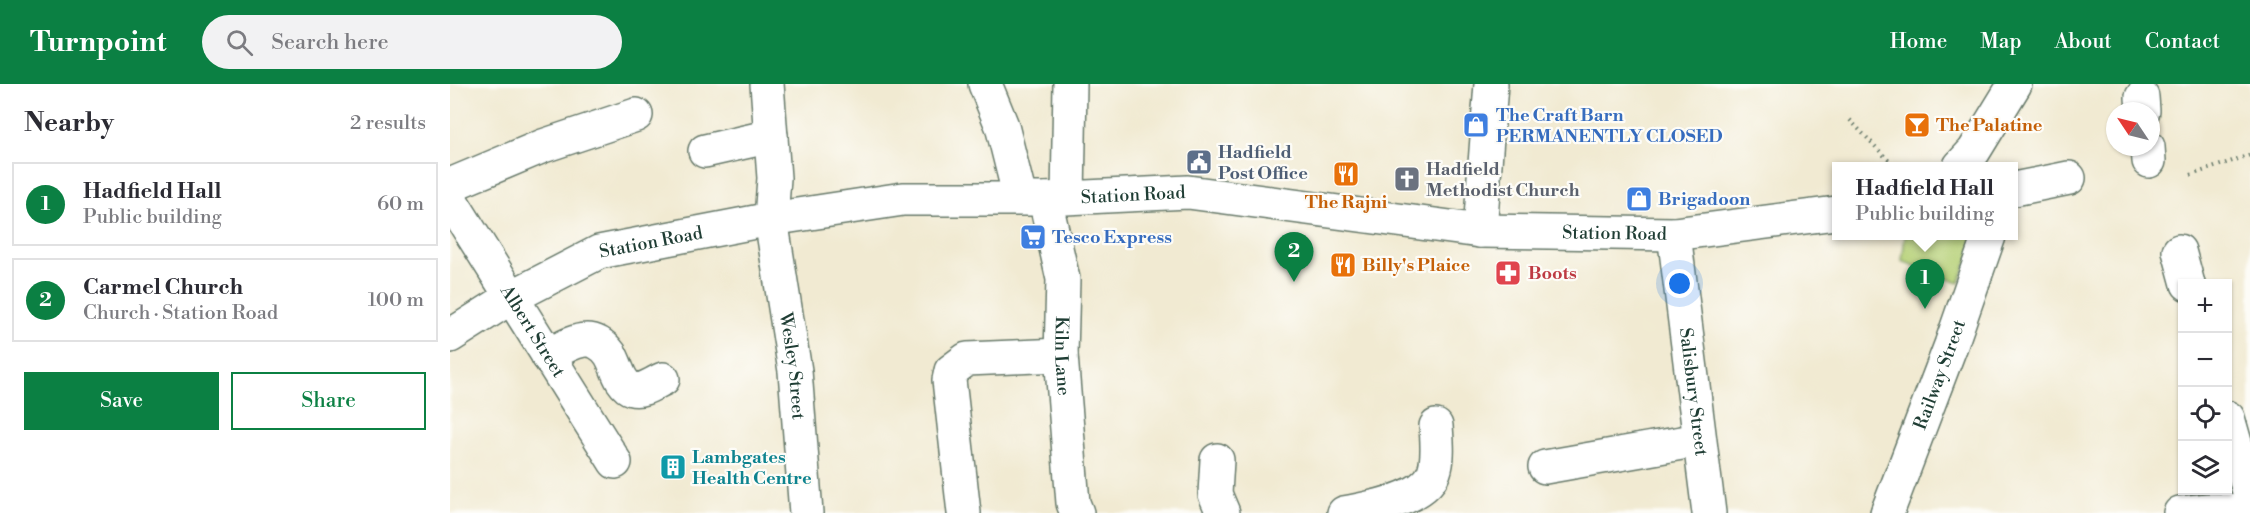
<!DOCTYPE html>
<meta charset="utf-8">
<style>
body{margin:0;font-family:"Libre Bodoni",serif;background:#f2f2f3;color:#2b2b33}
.controls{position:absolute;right:18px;bottom:18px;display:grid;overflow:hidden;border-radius:0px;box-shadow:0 2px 4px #0004}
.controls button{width:54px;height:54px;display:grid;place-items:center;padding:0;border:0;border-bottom:2px solid #e1e1e2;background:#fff;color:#2b2b33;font:30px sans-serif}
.compass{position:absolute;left:1656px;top:18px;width:54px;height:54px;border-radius:50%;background:#fff;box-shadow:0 2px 4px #0004;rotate:305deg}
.you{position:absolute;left:1230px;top:200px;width:21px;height:21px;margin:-15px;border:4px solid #fff;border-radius:50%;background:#1a73e8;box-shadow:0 0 0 9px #1a73e833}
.badge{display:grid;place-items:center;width:39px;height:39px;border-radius:50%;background:#0b8043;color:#fff;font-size:20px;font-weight:700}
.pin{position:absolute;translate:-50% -50px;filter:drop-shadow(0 2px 3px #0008)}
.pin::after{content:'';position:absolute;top:32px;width:21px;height:18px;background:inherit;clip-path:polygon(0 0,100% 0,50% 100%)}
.popup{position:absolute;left:1382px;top:78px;width:186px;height:78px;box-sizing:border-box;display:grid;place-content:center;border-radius:0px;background:#fff;filter:drop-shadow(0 2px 4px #0005);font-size:20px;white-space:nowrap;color:#7c7c81}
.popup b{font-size:22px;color:#2b2b33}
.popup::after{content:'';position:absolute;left:50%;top:100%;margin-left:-12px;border:12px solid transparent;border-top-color:#fff}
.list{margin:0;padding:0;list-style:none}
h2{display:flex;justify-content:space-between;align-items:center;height:78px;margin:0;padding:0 24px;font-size:26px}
h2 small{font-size:20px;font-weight:400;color:#7c7c81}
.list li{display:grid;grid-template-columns:39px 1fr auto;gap:18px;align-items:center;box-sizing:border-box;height:84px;margin:0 12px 12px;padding:0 12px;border:2px solid #e1e1e2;border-radius:0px}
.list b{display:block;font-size:22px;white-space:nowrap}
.list p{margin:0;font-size:20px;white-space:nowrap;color:#7c7c81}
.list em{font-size:20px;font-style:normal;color:#7c7c81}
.actions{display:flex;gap:12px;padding:18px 24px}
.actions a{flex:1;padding:14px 0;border:2px solid #0b8043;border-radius:0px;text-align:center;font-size:21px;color:#0b8043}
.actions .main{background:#0b8043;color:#fff}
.icon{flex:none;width:33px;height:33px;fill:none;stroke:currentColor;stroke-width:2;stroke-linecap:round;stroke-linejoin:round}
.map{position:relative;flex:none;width:1800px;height:429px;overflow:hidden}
header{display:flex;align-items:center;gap:36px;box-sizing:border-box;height:84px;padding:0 30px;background:#0b8043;color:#fff}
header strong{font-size:28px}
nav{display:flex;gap:33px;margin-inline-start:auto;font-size:21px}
.search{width:420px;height:54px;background:#f2f2f3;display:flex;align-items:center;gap:15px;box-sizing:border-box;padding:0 21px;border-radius:33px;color:#7c7c81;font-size:22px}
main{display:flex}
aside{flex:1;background:#fff}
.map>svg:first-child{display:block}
.green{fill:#b5d076;stroke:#6a8655;stroke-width:1.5}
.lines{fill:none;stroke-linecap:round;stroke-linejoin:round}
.minor-casing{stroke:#687a6b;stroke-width:36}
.path{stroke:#687a6b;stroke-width:4;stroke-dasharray:1.5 4.5;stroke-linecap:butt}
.minor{stroke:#fff;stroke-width:33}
.labels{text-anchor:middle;stroke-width:4.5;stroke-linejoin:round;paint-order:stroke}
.shop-label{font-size:18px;font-weight:bold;fill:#366cbe;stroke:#fdfcf7;text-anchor:start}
.food-label{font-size:18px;font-weight:bold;fill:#c56008;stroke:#fdfcf7;text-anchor:start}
.service-label{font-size:18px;font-weight:bold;fill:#4e5e75;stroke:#fdfcf7;text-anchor:start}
.worship-label{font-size:18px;font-weight:bold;fill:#5b616d;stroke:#fdfcf7;text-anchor:start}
.street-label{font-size:18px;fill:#1f3d34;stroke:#fdfcf7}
.health-label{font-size:18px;font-weight:bold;fill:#be3a42;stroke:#fdfcf7;text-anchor:start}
.culture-label{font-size:18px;font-weight:bold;fill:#0d838f;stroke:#fdfcf7;text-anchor:start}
</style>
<header>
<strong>Turnpoint</strong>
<div class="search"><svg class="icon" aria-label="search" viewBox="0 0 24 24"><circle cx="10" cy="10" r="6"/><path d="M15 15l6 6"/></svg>Search here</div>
<nav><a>Home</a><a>Map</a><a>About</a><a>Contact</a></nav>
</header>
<main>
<aside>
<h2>Nearby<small>2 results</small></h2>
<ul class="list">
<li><span class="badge">1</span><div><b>Hadfield Hall</b><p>Public building</p></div><em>60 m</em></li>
<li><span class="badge">2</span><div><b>Carmel Church</b><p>Church · Station Road</p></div><em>100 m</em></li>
</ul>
<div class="actions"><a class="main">Save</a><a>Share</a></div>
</aside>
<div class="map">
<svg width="1800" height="429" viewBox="0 0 1800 429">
<rect width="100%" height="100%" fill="#fdfcf7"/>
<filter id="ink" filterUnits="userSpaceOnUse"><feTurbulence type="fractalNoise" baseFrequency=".0167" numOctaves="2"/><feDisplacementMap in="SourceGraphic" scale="12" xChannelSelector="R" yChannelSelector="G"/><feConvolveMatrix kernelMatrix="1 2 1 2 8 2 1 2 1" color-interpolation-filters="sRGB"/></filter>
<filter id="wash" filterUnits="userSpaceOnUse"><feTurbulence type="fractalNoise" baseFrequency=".008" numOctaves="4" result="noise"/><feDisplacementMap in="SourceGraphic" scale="24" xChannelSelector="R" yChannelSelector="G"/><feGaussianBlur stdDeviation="1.35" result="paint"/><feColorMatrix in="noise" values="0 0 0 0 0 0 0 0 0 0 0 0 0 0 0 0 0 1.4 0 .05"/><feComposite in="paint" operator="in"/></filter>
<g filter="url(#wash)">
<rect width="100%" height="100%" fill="#f1ead2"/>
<!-- green -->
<polygon class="green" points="1455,152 1527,152 1509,199 1452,177"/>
</g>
<g filter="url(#ink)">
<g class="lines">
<defs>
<g id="minor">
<path id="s1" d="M 317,0 L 324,94 L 321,135 L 345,287 L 356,429"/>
<polyline points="535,0 552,42 570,114"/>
<polyline points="1692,13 1693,27"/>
<polyline points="1698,63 1699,77"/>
<polyline points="255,67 321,52"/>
<polyline points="1510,82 1524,67 1565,0"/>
<polyline points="0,101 93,62 186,31"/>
<polyline points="1564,105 1619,94"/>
<polyline points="618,113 620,0"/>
<path id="s2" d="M 0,115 L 165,378"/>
<path id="s3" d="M 595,115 L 613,195 L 611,271 L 623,419 L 627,429"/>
<polyline points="1030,147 1041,0"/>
<path id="s4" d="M 1224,150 L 1259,429"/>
<polyline points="1729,167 1738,200"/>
<path id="s5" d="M 0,252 L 60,214 L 149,168 L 321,135 L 453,115 L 595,115 L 738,108 L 1030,147 L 1224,150 L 1386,129"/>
<path d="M 98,272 C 119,260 141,244 160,270 C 165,278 167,288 172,296 C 174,299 178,304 182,305 C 192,308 204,299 213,295"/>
<polyline points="1778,334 1800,411"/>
<polyline points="767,376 765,410 773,429"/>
<polyline points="1095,383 1249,356"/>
<polyline points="514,429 499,296 501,287 517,275 611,271"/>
<path d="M 894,429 C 919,424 974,416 984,388 C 989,374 987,357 986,342"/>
<path id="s6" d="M 1437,429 L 1501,261 L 1539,152"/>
<polyline points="1730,429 1758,426 1800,427"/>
</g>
</defs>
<!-- minor casing -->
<use href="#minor" class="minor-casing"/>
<!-- path -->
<g class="path">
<polyline points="1400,36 1444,82"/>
<polyline points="1741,91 1800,71"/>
</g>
<!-- minor -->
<use href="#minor" class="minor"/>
</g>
</g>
<!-- icons -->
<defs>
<symbol id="shop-square" viewBox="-11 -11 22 22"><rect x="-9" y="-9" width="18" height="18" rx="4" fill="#3f7fe0" stroke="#fdfcf7"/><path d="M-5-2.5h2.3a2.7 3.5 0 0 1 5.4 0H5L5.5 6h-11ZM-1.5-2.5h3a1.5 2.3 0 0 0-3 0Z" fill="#fff"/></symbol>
<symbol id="bar-square" viewBox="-11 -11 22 22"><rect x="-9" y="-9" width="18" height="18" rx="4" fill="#e8710a" stroke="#fdfcf7"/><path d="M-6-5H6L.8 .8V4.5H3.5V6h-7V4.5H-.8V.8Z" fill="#fff"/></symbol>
<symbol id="civic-square" viewBox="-11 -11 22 22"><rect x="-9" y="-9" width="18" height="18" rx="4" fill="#5c6f8a" stroke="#fdfcf7"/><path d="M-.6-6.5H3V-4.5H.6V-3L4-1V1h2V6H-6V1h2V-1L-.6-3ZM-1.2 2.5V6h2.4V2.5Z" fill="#fff"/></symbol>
<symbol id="restaurant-square" viewBox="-11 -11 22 22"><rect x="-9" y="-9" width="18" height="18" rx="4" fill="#e8710a" stroke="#fdfcf7"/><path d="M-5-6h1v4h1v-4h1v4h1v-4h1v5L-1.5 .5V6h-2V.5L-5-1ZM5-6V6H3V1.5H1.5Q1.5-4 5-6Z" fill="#fff"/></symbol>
<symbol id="church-square" viewBox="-11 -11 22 22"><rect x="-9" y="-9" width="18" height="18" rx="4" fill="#6b7280" stroke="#fdfcf7"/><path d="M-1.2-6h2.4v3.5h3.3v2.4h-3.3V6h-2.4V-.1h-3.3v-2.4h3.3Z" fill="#fff"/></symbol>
<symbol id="supermarket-square" viewBox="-11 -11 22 22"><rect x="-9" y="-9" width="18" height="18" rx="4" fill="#3f7fe0" stroke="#fdfcf7"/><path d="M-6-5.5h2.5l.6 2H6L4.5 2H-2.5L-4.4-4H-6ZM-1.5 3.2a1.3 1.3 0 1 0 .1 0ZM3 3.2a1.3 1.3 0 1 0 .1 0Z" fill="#fff"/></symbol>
<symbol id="pharmacy-square" viewBox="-11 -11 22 22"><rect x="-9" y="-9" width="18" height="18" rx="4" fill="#e0444e" stroke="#fdfcf7"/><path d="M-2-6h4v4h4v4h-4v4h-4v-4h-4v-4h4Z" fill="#fff"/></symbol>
<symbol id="building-square" viewBox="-11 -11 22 22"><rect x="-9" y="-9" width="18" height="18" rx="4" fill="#0f9aa8" stroke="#fdfcf7"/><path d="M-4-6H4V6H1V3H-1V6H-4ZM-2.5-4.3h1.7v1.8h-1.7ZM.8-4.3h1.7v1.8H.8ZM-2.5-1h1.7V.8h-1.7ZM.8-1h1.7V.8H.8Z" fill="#fff"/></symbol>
</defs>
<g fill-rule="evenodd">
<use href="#shop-square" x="1011" y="26" width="30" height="30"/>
<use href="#bar-square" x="1452" y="26" width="30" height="30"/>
<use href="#civic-square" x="734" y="63" width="30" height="30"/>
<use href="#restaurant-square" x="881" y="75" width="30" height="30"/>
<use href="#church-square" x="942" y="80" width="30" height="30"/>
<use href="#shop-square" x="1174" y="100" width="30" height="30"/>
<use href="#supermarket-square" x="568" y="138" width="30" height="30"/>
<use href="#restaurant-square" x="878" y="166" width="30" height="30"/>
<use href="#pharmacy-square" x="1043" y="174" width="30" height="30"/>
<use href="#building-square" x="208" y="368" width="30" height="30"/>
</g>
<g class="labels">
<!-- shop labels -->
<g class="shop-label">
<text x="1046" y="37">The Craft Barn<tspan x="1046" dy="21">PERMANENTLY CLOSED</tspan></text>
<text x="1208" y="121">Brigadoon</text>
<text x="602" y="159">Tesco Express</text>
</g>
<!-- food labels -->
<g class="food-label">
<text x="1486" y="47">The Palatine</text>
<text x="896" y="124" text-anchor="middle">The Rajni</text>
<text x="912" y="187">Billy's Plaice</text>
</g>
<!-- service labels -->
<g class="service-label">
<text x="768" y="74">Hadfield<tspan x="768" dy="21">Post Office</tspan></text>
</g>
<!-- worship labels -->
<g class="worship-label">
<text x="976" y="91">Hadfield<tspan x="976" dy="21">Methodist Church</tspan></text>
</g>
<!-- street labels -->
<g class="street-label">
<text dy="6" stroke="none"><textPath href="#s5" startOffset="710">Station Road</textPath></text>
<text dy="6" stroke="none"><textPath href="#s5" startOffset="1194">Station Road</textPath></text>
<text dy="6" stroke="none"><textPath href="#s5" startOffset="224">Station Road</textPath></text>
<text dy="6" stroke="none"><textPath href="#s2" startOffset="156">Albert Street</textPath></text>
<text dy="6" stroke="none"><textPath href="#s3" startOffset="159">Kiln Lane</textPath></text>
<text dy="6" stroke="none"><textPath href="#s1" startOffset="284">Wesley Street</textPath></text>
<text dy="6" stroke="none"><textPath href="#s6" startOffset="148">Railway Street</textPath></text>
<text dy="6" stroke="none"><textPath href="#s4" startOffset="159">Salisbury Street</textPath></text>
</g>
<!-- health labels -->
<g class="health-label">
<text x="1078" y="195">Boots</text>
</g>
<!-- culture labels -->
<g class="culture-label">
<text x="242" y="379">Lambgates<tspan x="242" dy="21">Health Centre</tspan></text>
</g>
</g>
</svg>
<div class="controls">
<button>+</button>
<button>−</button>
<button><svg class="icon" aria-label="locate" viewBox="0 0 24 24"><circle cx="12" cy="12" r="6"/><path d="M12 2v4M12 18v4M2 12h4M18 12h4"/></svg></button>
<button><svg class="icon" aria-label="layers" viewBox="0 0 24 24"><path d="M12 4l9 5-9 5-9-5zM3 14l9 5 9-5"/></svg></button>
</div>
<svg class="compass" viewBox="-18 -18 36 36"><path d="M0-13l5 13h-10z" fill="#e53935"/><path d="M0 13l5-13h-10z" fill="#7c7c81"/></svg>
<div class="you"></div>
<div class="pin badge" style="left:1475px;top:225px">1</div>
<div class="popup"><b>Hadfield Hall</b>Public building</div>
<div class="pin badge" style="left:844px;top:198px">2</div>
</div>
</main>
